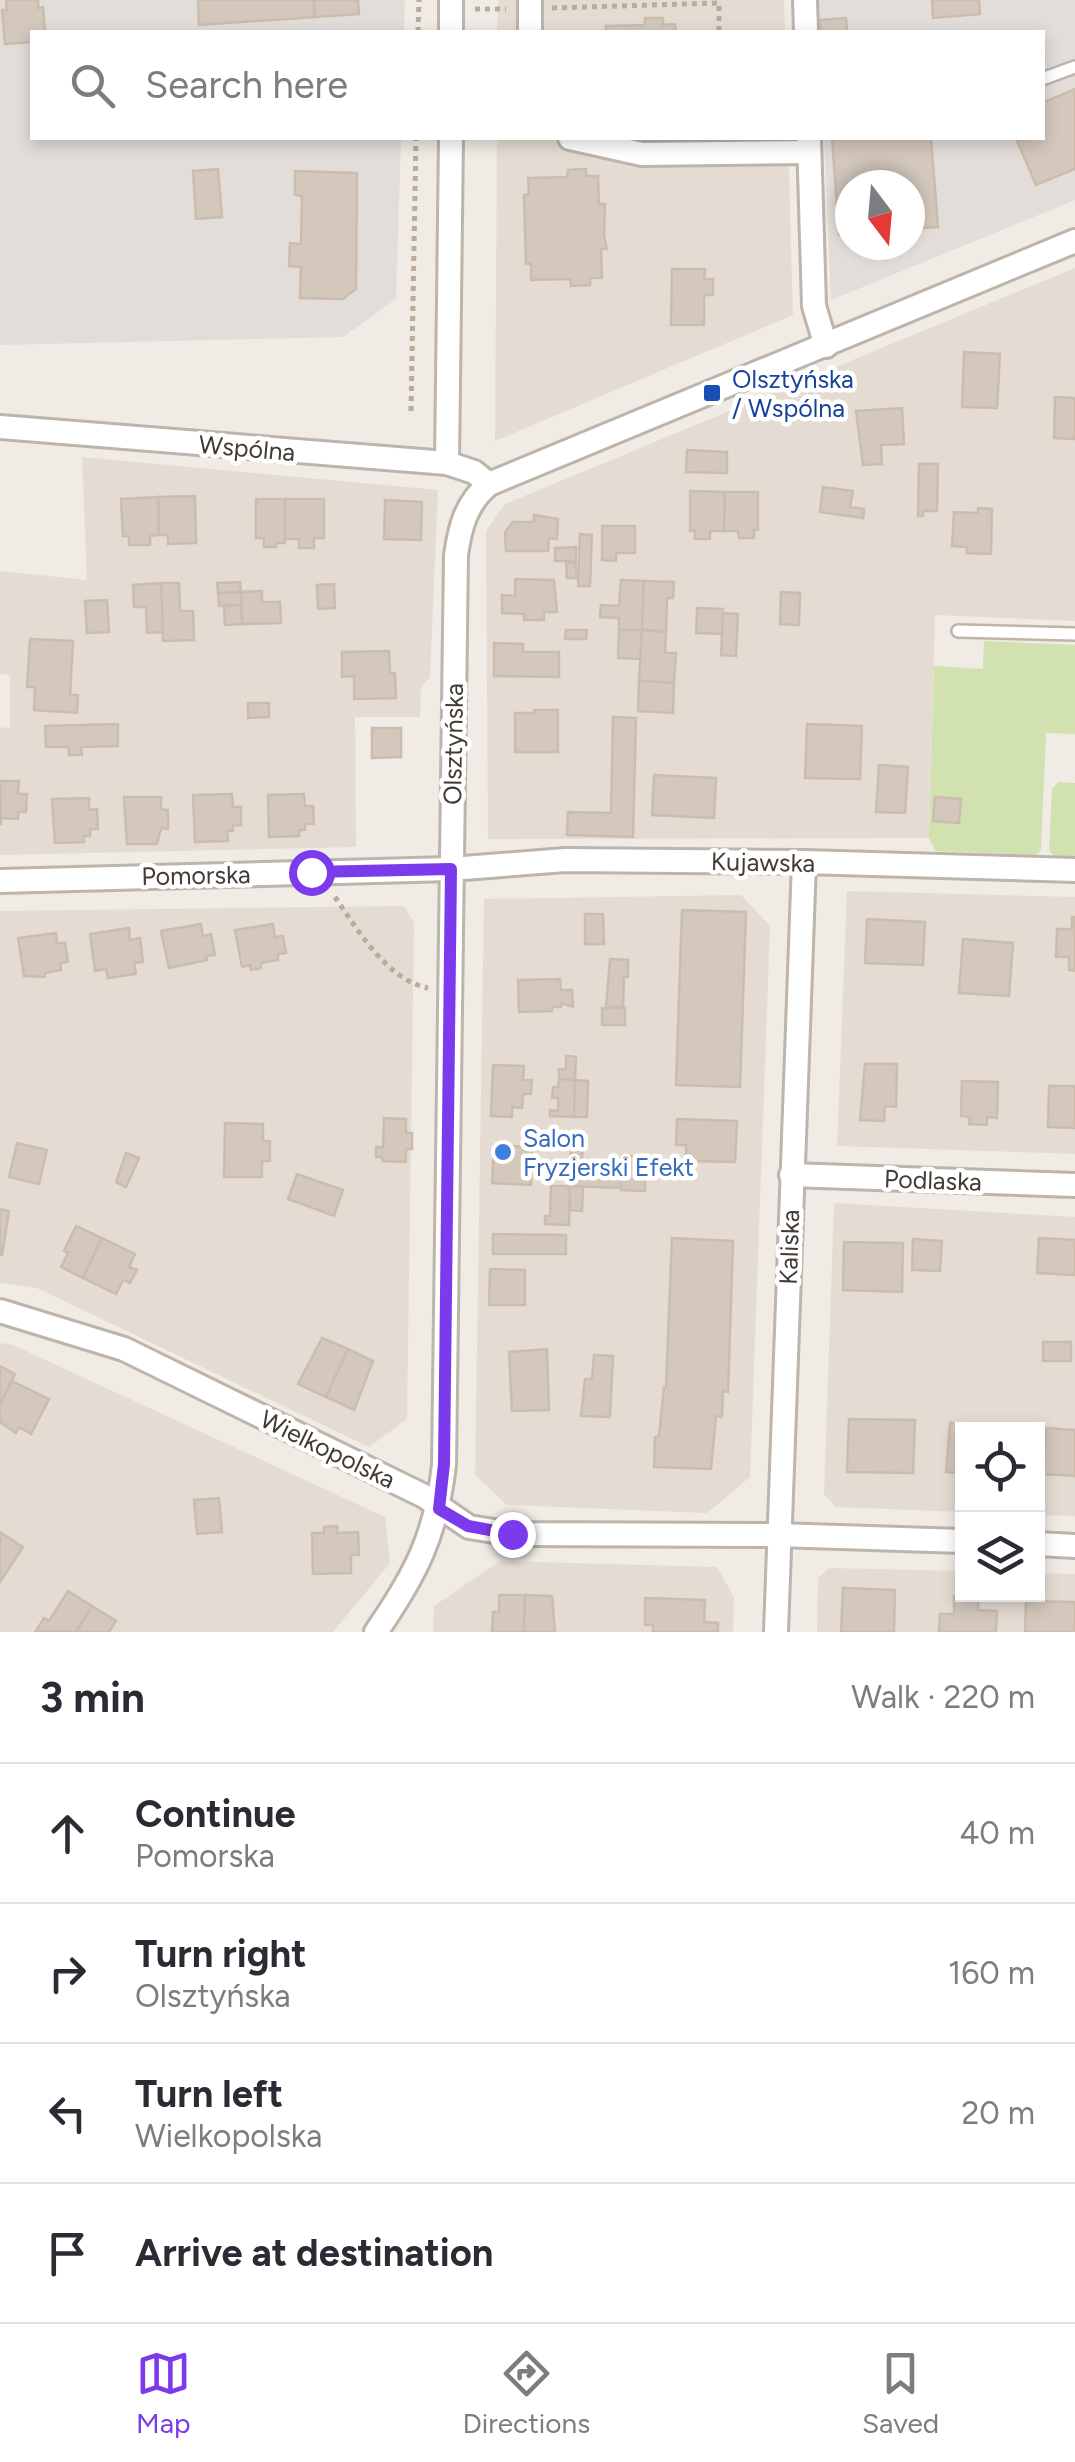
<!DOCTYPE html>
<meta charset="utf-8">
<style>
body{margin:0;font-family:Figtree,sans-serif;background:#f2f2f3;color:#2b2b33}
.controls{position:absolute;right:30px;bottom:30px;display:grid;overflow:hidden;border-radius:0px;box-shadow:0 5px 15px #0003}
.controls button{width:90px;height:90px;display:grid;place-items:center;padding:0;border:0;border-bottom:2px solid #e1e1e2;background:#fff;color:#2b2b33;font:50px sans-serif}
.compass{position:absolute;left:835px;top:170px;width:90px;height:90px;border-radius:50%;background:#fff;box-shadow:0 5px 15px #0003;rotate:164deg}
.stop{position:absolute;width:30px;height:30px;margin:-22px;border:8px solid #7c3aed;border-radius:50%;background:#fff}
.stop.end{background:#7c3aed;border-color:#fff;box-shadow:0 2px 10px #0008}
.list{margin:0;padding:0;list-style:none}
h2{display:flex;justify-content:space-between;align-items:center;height:130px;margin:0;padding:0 40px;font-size:42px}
h2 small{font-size:32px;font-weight:400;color:#7c7c81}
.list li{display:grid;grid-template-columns:65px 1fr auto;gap:30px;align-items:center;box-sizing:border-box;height:140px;padding:0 40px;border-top:2px solid #e1e1e2}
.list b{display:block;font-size:38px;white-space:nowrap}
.list p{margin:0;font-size:32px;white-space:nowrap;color:#7c7c81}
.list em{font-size:32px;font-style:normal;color:#7c7c81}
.icon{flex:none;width:55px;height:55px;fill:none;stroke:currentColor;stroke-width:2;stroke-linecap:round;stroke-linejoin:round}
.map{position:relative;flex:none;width:1075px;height:1632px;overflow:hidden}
.search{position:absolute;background:#fff;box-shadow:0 5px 15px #0003;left:30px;right:30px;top:30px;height:110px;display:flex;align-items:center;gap:25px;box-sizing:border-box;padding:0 35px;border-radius:0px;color:#7c7c81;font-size:38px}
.sheet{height:690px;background:#fff}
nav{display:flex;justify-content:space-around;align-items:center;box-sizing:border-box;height:140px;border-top:2px solid #e1e1e2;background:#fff;font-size:28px;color:#7c7c81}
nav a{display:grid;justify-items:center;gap:5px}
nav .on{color:#7c3aed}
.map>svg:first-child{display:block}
.residential{fill:#e4dcd2}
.industrial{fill:#e2ddd9;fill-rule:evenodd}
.green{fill:#d1e1b0}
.building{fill:#d4c8bd;stroke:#cbbcae;stroke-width:2.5}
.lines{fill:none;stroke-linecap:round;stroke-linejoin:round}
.lane-casing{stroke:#bdb4ab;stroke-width:16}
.street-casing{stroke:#bdb4ab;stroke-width:28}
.path{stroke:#bbab9a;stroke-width:5;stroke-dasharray:5 5;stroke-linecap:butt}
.lane{stroke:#fff;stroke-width:11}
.street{stroke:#fff;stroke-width:22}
.route{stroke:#7c3aed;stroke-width:12}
.transit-dot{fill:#1a4fb4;stroke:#fff;stroke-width:4}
.shop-dot{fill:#3f7fe0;stroke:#fff;stroke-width:4}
.labels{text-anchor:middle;stroke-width:9;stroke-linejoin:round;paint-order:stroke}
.transit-label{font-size:25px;fill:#164399;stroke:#fff;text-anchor:start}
.street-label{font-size:25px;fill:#423b34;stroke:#fff}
.shop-label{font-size:25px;fill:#366cbe;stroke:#fff;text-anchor:start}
</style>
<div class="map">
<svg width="1075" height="1632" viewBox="0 0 1075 1632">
<rect width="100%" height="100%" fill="#f0ebe4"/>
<!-- residential -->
<g class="residential">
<polygon points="498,0 784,0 785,32 497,32"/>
<polygon points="497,138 788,138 793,315 495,441"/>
<polygon points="1075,268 1075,621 935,615 929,838 488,839 486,531 505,504"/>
<polygon points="82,457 438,490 430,677 421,687 420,717 355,717 356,847 0,855 0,728 10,727 10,675 0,674 0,571 87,580"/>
<polygon points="847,891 1075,897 1075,1154 837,1146"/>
<polygon points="741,895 770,926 750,1477 707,1513 507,1505 475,1475 484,899"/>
<polygon points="404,906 414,923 407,1419 369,1447 37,1288 0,1283 0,911"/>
<polygon points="834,1203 1075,1217 1075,1516 1038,1515 1038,1430 962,1430 962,1512 836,1507 824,1494"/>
<polygon points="0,1343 13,1345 385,1517 390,1563 333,1632 0,1632"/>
<polygon points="500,1561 717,1567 734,1597 733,1632 433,1632 434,1606"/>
<polygon points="829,1568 962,1571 962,1594 1038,1594 1038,1573 1075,1574 1075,1632 817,1632 818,1578"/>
</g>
<!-- industrial -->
<g class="industrial">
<polygon points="0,0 405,0 404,32 32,32 32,138 401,138 396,299 343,337 0,345"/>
<path d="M 818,0 L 1075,0 L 1075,200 L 831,300 L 824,138 L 1042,138 L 1042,32 L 820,32 ZM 850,185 L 910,185 L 910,245 L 850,245 Z"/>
</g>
<!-- green -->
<g class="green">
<polygon points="984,641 1075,645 1075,734 1046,733 1041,850 1036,855 935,851 929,838 934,666 983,669"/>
<polygon points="1058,782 1075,783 1075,858 1055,857 1049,850 1052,789"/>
</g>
<!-- building -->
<g class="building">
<polygon points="6,0 38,0 38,8 43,7 45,32 32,32 32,42 5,44 2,10 7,10"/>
<polygon points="198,0 314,0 315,17 199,25"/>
<polygon points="314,0 358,0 359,14 315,17"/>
<polygon points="932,0 979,0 980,14 933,18"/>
<polygon points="645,18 663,18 663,25 675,24 676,32 606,32 606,26 645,25"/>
<polygon points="846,18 847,32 821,32 820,20"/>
<polygon points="1075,89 1075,169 1036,185 1016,138 1042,138 1042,103"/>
<polygon points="832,138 931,138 938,227 910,229 910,185 850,185 850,234 839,235"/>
<polygon points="218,169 222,217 196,219 193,171"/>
<polygon points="586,169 586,176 598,176 599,204 605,204 604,236 607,249 601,249 602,278 590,278 590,285 571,286 570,279 531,280 531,263 526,264 524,195 529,194 528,178 567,177 568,170"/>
<polygon points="295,171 357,173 356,289 343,299 300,298 301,267 289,266 290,243 301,244 302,196 295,195"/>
<polygon points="672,269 705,269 704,279 713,279 713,295 704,295 704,325 671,325"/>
<polygon points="964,352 1000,354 997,408 962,407"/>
<polygon points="1055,397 1075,398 1075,439 1054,438"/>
<polygon points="902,408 904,444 881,445 882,464 863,465 856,411"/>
<polygon points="687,450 727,452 727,473 686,472"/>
<polygon points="919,464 938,464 937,511 923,511 923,516 918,516"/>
<polygon points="823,487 853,491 850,507 864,509 863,518 820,512"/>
<polygon points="690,491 725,492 724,531 710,531 710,539 695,539 695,531 690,531"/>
<polygon points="725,492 758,492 758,530 754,530 754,538 739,538 738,531 724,531"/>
<polygon points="195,496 196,543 168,544 168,535 159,535 158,497"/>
<polygon points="158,497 159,535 150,536 150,545 129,545 129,536 123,536 121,499"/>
<polygon points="256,499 285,499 285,543 276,543 276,547 264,547 264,538 256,538"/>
<polygon points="285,499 324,499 324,538 314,538 314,548 299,548 299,539 285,539"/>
<polygon points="385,500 422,502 421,540 384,539"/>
<polygon points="978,508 992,509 991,554 967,553 967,547 952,546 954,512 978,513"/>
<polygon points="534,515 558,519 557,539 549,538 548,551 506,551 505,532 513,522 534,522"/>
<polygon points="602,526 635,526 635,553 616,553 616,561 602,560"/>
<polygon points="580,534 592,535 590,586 578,586"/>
<polygon points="576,547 576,561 555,561 555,548"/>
<polygon points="566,563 576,563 576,578 567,578"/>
<polygon points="515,579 554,580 557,612 544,612 544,620 524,620 524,614 502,613 502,595 515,596"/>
<polygon points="621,580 644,581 642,630 619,630 619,618 600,617 601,605 619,606"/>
<polygon points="644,581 674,582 673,598 667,598 666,631 642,630"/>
<polygon points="240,582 241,592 218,593 217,583"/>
<polygon points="161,583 179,583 180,611 193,611 194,640 163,641"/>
<polygon points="161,583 163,632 147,633 146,607 134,607 133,585"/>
<polygon points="334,584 335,608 318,609 317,585"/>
<polygon points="262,591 262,602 280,602 281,623 242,624 241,592"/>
<polygon points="241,592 241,605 219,606 218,593"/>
<polygon points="781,592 800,593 799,625 780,624"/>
<polygon points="107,600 109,632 87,633 85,601"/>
<polygon points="241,605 242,624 225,625 224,606"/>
<polygon points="697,608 723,609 722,634 696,633"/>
<polygon points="723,613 738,614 736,656 721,655"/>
<polygon points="566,630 587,630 586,639 565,639"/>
<polygon points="619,630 642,630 641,659 618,658"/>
<polygon points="642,630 666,632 665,653 676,653 674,683 639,681"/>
<polygon points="30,639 73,641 70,695 78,695 77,713 34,710 35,687 27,687"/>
<polygon points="494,643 523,644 523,652 559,652 559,677 494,676"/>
<polygon points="389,651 390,673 395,673 396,698 354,699 354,676 342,677 342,652"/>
<polygon points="639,681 674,683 673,713 638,711"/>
<polygon points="248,703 269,703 269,717 248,718"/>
<polygon points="534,710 558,710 558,752 515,752 515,713 534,713"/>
<polygon points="613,717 636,718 633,837 567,835 568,812 611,813"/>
<polygon points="118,724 118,746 81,747 82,755 69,755 69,747 46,747 45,726"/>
<polygon points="807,724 862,726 860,779 805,778"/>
<polygon points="372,728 401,728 401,757 372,758"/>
<polygon points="879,765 908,767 905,813 876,812"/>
<polygon points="654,775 716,778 714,818 652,815"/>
<polygon points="0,781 19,781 18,794 27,794 26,812 18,812 18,819 1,818 1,825"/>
<polygon points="232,794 233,807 241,807 241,825 233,826 233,831 227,831 228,841 195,842 193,795"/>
<polygon points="304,794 305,806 313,806 314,824 305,824 305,830 299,830 299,836 269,837 268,795"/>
<polygon points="124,797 161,797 161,809 168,810 168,829 161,828 157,844 127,844"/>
<polygon points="935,797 961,799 959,823 933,821"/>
<polygon points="89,798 89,810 97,809 98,829 90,829 90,836 84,836 84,842 55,843 52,799"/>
<polygon points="682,910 746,912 740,1087 676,1085"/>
<polygon points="585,914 603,914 604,944 585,944"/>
<polygon points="1072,917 1075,917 1075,971 1069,970 1069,957 1056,957 1057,929 1072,929"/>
<polygon points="867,919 925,922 923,965 865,963"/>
<polygon points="201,924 203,936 211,934 215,955 206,956 207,960 169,968 161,931"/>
<polygon points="273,924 275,937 283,936 286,953 278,954 278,960 261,963 261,968 251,970 250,965 242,967 235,930"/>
<polygon points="129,928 130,940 140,938 143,962 134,963 136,974 108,978 106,969 95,971 90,934"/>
<polygon points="56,933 57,943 65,943 68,962 60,963 61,970 45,973 45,977 24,976 18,938"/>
<polygon points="963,939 1013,943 1009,996 959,993"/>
<polygon points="610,959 628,960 628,977 624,977 623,1007 606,1007"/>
<polygon points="560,979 561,990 572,990 573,1007 561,1003 561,1007 552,1007 552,1011 519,1012 518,980"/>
<rect x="602" y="1008" width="23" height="17"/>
<polygon points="566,1056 576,1057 575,1080 559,1079 559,1069 566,1069"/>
<polygon points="865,1064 897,1064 896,1107 885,1106 884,1121 860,1120"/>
<polygon points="493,1065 524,1066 523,1080 532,1080 531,1094 523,1094 522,1108 512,1107 512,1117 491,1116"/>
<polygon points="559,1079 575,1080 574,1117 550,1116 550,1110 558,1111 558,1098 552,1098 553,1087 558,1087"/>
<polygon points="575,1080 588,1081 587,1117 574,1117"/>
<polygon points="962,1081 998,1082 997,1118 987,1117 987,1125 969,1124 970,1117 961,1116"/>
<polygon points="1049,1086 1075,1086 1075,1128 1048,1127"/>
<polygon points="384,1118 406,1119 406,1133 412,1133 412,1149 406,1149 406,1162 383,1161 382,1157 376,1157 376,1147 383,1147"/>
<polygon points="677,1119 737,1121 735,1162 686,1161 686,1145 676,1145"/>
<polygon points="225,1123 263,1124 263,1141 270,1141 270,1161 262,1161 262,1177 224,1177"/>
<polygon points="17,1143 47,1150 39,1184 9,1177"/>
<polygon points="494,1145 532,1147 531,1185 492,1183"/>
<polygon points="571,1146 583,1146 582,1160 578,1160 578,1164 622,1165 621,1188 570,1186"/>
<polygon points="126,1153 139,1158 126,1187 116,1182"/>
<polygon points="622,1156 646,1157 645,1191 621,1190"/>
<polygon points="297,1174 343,1190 334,1216 288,1199"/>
<polygon points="551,1186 570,1186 569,1225 545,1224 545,1216 550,1216"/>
<polygon points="570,1186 583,1187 582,1211 570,1210"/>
<polygon points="0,1209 9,1211 2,1255 0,1254"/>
<polygon points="76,1226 102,1238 83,1278 61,1267 68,1253 64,1251"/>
<polygon points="493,1234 566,1235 566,1254 493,1254"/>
<polygon points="102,1238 135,1254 129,1267 137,1270 130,1283 123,1280 116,1294 83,1278"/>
<polygon points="672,1238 733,1241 728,1392 723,1391 722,1417 716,1416 711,1469 654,1467 655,1437 659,1436 664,1387 666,1387"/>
<polygon points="1039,1238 1075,1240 1075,1275 1037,1273"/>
<polygon points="913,1239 942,1241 940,1271 912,1270"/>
<polygon points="844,1242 903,1243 902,1292 843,1290"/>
<polygon points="490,1269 525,1270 525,1305 489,1305"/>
<polygon points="322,1338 348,1349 326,1397 298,1384"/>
<rect x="1043" y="1342" width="28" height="19"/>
<polygon points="348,1349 373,1361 354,1410 326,1397"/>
<polygon points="547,1349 549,1410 512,1411 509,1352"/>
<polygon points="594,1355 613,1356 610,1417 581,1416 585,1379 592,1379"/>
<polygon points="0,1366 15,1374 0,1405"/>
<polygon points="12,1381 49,1399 31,1434 19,1427 16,1433 0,1422 0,1405"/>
<polygon points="849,1419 915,1420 913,1473 847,1472"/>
<polygon points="950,1423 981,1425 981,1430 962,1430 962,1473 946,1472"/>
<polygon points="1046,1428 1075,1430 1075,1476 1043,1474"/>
<polygon points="219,1498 222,1532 197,1534 194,1500"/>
<polygon points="337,1526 337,1533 358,1532 359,1555 351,1555 351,1573 313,1574 312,1533 324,1533 324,1527"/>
<polygon points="0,1532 23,1547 0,1582"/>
<polygon points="843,1588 895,1590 894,1632 841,1632"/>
<polygon points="68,1591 92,1606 76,1632 36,1631 44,1618 49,1621"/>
<polygon points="499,1595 525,1595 524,1632 492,1632 493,1612 499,1612"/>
<polygon points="525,1595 552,1596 555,1632 524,1632"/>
<polygon points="954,1596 979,1597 978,1610 997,1611 996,1632 939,1632 940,1614 954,1614"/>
<polygon points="645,1598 705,1600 704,1622 718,1623 718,1632 653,1632 653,1625 645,1625"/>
<polygon points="1026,1601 1075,1602 1075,1632 1025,1632"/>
<polygon points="92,1606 116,1621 109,1632 76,1632"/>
</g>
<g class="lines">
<defs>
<g id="lane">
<polyline points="1042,79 1075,67"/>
<polyline points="958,631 1075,634"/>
</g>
<g id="street">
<polyline points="451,0 451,32"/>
<polyline points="530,0 530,32"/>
<polyline points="805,0 806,32"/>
<polyline points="570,138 642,154 809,152"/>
<polyline points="809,138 814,306 826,346"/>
<polyline points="0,427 447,463 474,472 489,484"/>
<polyline points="447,463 451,138"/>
<polyline points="0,881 451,869 565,860 804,862 1075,870"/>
<polyline points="791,1175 1075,1185"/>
<polyline points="0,1311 124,1349 424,1496 469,1527 512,1534 778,1535 962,1541"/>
<polyline points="1038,1544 1075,1546"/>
<path d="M 376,1632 C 416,1574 436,1535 444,1465 L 456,555 C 460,527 466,503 489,484 L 1075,241"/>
<polyline points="776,1632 804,862"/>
</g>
</defs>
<!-- lane casing -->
<use href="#lane" class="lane-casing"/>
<!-- street casing -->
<use href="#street" class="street-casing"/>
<!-- path -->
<g class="path">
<polyline points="552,8 719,3 719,32"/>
<polyline points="475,9 506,9"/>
<polyline points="418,32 419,0"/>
<polyline points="411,411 416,138"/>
<path d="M 335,897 C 357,929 387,980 428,988"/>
</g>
<!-- lane -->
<use href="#lane" class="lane"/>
<!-- street -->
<use href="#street" class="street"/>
</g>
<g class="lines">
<!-- route -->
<polyline class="route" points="311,872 451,869 444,1464 439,1509 468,1526 512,1534"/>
</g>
<!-- markers -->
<rect class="transit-dot" x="702" y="383" width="20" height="20" rx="5"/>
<circle class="shop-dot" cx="503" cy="1152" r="10"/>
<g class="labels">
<!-- transit labels -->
<g class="transit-label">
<text x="732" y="388">Olsztyńska<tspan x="732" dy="29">/ Wspólna</tspan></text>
</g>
<!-- street labels -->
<g class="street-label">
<text transform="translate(247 448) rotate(5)" y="9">Wspólna</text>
<text transform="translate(453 744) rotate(-89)" y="9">Olsztyńska</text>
<text transform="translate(763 862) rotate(1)" y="9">Kujawska</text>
<text transform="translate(196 875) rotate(-1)" y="9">Pomorska</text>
<text transform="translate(933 1180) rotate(2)" y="9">Podlaska</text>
<text transform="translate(789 1247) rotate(-88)" y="9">Kaliska</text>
<text transform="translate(328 1449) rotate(26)" y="9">Wielkopolska</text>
</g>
<!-- shop labels -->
<g class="shop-label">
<text x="523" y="1147">Salon<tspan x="523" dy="29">Fryzjerski Efekt</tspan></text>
</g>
</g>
</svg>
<div class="controls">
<button><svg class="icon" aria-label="locate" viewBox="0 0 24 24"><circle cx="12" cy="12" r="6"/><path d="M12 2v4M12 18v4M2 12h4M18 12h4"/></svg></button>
<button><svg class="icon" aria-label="layers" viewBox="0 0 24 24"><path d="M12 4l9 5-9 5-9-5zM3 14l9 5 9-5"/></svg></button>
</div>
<svg class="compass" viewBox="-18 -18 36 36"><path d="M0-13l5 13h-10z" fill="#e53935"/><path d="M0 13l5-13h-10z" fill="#7c7c81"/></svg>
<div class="stop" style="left:311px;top:872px"></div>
<div class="stop end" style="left:512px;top:1534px"></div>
<div class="search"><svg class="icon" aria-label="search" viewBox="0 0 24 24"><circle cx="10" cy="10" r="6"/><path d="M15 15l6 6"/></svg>Search here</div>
</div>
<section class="sheet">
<h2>3 min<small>Walk · 220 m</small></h2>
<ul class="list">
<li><svg class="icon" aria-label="ahead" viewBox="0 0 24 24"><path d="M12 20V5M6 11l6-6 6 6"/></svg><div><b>Continue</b><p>Pomorska</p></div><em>40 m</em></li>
<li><svg class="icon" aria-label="right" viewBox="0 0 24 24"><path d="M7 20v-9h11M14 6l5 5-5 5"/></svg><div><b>Turn right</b><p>Olsztyńska</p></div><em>160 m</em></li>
<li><svg class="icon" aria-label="left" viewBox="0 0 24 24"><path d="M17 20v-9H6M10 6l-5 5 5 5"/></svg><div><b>Turn left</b><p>Wielkopolska</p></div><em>20 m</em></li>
<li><svg class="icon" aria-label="arrive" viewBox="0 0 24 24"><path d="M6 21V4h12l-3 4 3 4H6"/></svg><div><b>Arrive at destination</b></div></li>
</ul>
</section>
<nav>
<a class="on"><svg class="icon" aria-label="map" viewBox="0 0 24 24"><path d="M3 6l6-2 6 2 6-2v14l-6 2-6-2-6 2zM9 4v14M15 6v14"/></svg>Map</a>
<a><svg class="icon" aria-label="directions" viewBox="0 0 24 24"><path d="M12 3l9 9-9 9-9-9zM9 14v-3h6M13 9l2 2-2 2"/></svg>Directions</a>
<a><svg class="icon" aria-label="saved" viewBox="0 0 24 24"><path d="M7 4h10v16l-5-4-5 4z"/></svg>Saved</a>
</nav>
